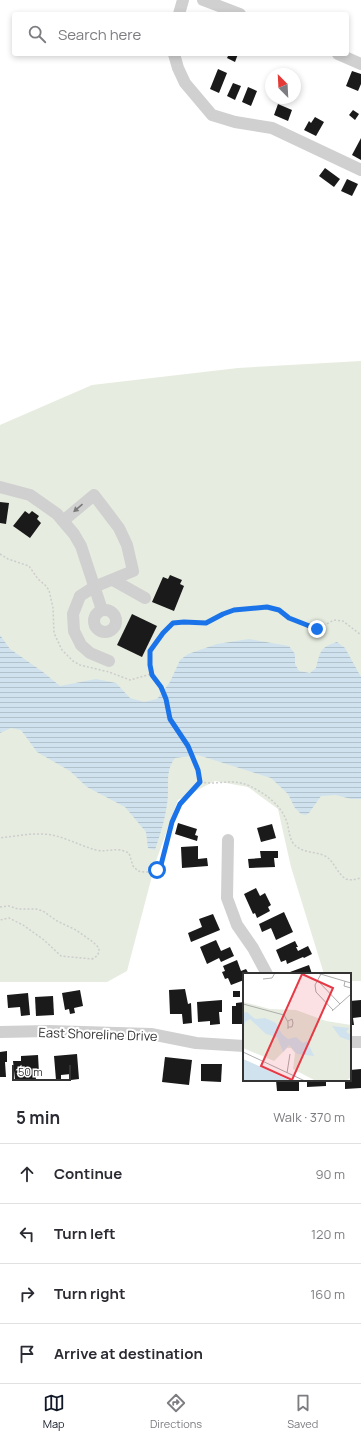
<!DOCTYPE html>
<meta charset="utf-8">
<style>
body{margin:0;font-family:Manrope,sans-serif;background:#f7f7f7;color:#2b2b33}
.compass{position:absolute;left:265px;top:68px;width:36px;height:36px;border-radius:50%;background:#fff;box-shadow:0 2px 6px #0003;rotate:336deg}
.scale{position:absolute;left:12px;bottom:10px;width:59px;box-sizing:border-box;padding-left:4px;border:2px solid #333;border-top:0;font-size:11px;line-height:14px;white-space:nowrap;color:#333;-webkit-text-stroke:3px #fff;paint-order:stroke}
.stop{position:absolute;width:12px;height:12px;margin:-9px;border:3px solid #1a73e8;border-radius:50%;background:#fff}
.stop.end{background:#1a73e8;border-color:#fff;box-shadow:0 1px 4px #0008}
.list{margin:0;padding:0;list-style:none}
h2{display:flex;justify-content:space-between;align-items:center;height:52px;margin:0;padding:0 16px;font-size:17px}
h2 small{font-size:13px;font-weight:400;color:#7c7c81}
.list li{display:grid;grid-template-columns:26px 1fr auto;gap:12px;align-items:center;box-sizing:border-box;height:60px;padding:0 16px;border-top:1px solid #e1e1e2}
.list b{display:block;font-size:15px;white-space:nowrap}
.list em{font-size:13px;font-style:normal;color:#7c7c81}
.icon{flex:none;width:22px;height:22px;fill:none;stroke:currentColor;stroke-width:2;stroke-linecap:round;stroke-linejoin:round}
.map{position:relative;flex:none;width:361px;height:1091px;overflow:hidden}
.search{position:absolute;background:#fff;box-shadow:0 2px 6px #0003;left:12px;right:12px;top:12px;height:44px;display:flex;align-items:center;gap:10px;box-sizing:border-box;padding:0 14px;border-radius:4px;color:#7c7c81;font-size:15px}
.sheet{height:292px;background:#fff}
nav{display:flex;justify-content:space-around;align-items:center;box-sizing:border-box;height:56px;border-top:1px solid #e1e1e2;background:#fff;font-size:11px;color:#7c7c81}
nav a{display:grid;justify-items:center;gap:2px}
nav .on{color:#111827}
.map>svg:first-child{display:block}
.green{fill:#e6ecdf}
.water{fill:url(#water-rules)}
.building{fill:#1a1a1a}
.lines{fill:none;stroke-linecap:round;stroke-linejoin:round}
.path{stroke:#cdcdcd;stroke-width:1.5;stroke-dasharray:2 2;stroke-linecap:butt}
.minor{stroke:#d0d0d0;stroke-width:12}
.oneway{fill:#7a7a7a}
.route{stroke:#1a73e8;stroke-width:5}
.labels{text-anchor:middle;stroke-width:4;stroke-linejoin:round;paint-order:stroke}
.street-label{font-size:13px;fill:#333;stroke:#fff}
.inset-road{fill:none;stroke:#adadad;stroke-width:1}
.view{fill:#e63946;fill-opacity:0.15;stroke:#e63946;stroke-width:2}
.inset-edge{fill:none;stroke:#333;stroke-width:2}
</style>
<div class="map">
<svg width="361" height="1091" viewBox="0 0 361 1091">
<defs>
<pattern id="water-rules" width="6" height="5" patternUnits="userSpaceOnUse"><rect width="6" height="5" fill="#cfe2ee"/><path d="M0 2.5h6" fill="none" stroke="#b2c2cd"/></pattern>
</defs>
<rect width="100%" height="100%" fill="#fff"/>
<!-- green -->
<polygon class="green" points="361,361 361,981 350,981 350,974 324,974 291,867 278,809 248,787 215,781 178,800 156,861 127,971 107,982 0,982 0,425 92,385 238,368"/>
<!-- water -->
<path class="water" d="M 0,635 L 10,649 L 43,672 L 60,686 L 96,679 L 116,683 L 130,698 L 144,702 L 157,699 L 170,682 L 180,660 L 188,654 L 217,644 L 249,639 L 289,646 L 295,654 L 295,664 L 299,671 L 310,673 L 316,668 C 320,652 320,647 337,642 L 345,648 L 361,677 L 361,799 L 351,799 L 336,795 L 321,796 L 309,813 L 306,815 L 301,814 L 295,808 L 288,794 L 271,778 L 198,755 L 175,758 C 164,772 170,788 167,804 C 165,820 160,835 155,850 L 148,848 L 146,832 L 125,807 L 87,787 L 70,771 L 37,752 L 21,730 L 11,728 L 0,733 Z"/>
<!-- building -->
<g class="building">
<polygon points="229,54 238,54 235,62 227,58"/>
<polygon points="218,69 227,73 219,93 210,89"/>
<polygon points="352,71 361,74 361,84 358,91 346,86"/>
<polygon points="233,83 241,86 235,100 227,96"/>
<polygon points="248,87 257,91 251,106 242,102"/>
<polygon points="278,104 292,110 288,121 274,115"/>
<polygon points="353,110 359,114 355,120 349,115"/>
<polygon points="315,117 324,122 316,136 304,130 309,121 311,123"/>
<polygon points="361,138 361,160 352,155"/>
<polygon points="325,168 340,179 334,187 319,176"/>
<polygon points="347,179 358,184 352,196 341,191"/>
<polygon points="0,502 9,503 6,524 0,523"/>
<polygon points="25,511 29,514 32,511 39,516 37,519 41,523 30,538 13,526"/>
<polygon points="170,575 182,580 180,584 184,586 174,611 152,602 163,577 168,579"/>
<polygon points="132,614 157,626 142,657 117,645"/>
<polygon points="178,823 197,829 195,835 198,836 197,841 175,834"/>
<polygon points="272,824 276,838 261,842 257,828"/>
<polygon points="198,846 198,859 207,858 208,866 182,868 181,847"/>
<polygon points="260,851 278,851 278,858 274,858 275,867 249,868 248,859 261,858"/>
<polygon points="256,888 260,896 265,893 271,905 268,907 270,911 257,918 255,913 253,914 244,894"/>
<polygon points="284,912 293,932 276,940 271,928 262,932 259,924"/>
<polygon points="213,914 220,930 191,942 188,933 202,927 199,919"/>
<polygon points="216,940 221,951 230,947 234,956 221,962 219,958 207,964 200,947"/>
<polygon points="295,941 298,947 296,947 298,951 308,946 312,954 304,958 303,957 287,964 286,960 281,962 276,950"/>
<polygon points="237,960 241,971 246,969 249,974 244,974 244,980 231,985 228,978 225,979 222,972 225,971 223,966"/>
<polygon points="309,965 312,974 291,974 290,972"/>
<polygon points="185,989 188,1004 191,1003 192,1023 183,1024 182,1014 170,1014 169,990"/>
<polygon points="80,990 83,1006 74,1008 75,1013 70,1014 69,1009 65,1010 62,993"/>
<rect x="233" y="991" width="7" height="6"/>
<polygon points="28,993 30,1015 21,1016 20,1007 8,1008 7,995"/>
<polygon points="53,996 54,1015 36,1016 35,997"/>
<polygon points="222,1000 222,1012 219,1012 220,1024 210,1025 210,1021 198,1022 197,1002"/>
<polygon points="361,1000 361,1017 353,1018 354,1025 350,1025 350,1001"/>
<polygon points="244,1002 244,1024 232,1024 232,1006 236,1006 236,1003"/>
<polygon points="7,1051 7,1062 5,1062 6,1077 0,1077 0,1052"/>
<polygon points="77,1054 79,1079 71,1080 71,1074 61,1075 61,1079 56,1080 54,1056"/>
<polygon points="38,1055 39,1073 35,1073 36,1079 15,1080 13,1061 21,1061 21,1056"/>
<polygon points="165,1057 192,1060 189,1085 162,1082"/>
<polygon points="201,1064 222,1064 221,1082 201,1081"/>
<polygon points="361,1069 361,1088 345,1089 345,1080 350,1080 350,1070"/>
<polygon points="276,1080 299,1080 299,1091 277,1091"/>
<polygon points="307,1080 326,1080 326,1086 307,1087"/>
</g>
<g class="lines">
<!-- path -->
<g class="path">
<path d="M 0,554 L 8,559 L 29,566 L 38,579 L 45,585 L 49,590 L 53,608 L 54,633 L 62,650 L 73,661 L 80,665 L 109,672 L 130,680 L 151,674 L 161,687 L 166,699 L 170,719 L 188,746 L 198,770 L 200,782 L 180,804 L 172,822 L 161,865 C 154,872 147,873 138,871 L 133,866 L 129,853 C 115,846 108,853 96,850 C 81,846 67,838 52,835 C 35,832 17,836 0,838"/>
<polyline points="152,675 150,665 150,651 163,633 173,623 184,622 206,623 223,614 234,611 267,607 279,610 289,618 317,629 334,620 343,621 361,635"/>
<path d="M 200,782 C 225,786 234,775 259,791 C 271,798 282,808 287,822 C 289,829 289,837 293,843 C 301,853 312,851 323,855 C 334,859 336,873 346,879 C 351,881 356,879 361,878"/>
<path d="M 0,907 L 9,906 L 18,909 L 36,909 L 43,911 L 57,921 L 76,930 L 93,942 L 99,948 C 99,954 98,956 92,959 L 61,956 L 44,940 L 23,925 L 9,918 L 0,920"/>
</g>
<!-- minor -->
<g class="minor">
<polyline points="203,0 240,14"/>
<polyline points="179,14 183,0"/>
<polyline points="174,54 178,68 185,83 212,115 235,122 272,128 361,170"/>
<polyline points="338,54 361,64"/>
<polyline points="0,487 30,495 57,514 74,534 81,546 102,610"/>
<polyline points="63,521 94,495 119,528 127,545 133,571 94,587 80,596 73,614 74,631 81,645 90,653 109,661"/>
<polyline points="113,580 145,598"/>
<circle cx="105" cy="621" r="11"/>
<polyline points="228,840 227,898 237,925 253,948 267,974"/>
<polyline points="0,1032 49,1031 151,1034 196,1043 244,1046"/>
<polyline points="350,1042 361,1042"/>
</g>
</g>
<!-- one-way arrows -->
<defs><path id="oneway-solid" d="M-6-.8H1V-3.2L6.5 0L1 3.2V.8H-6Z"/></defs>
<use class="oneway" href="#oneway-solid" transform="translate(78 508) rotate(139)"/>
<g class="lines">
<!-- route -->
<polyline class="route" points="157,870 161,865 172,822 180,804 200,782 198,770 188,746 170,719 166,699 161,687 152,675 150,665 150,651 163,633 173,623 184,622 206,623 223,614 234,610 267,607 279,610 289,618 317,629"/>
</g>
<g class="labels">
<!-- street labels -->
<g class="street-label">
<text transform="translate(98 1034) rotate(2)" y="5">East Shoreline Drive</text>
</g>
</g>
<!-- overview -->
<g transform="translate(243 973)">
<rect width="108" height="108" fill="#fff"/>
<path d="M 0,29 L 27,36 L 53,37 L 83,48 L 108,52 L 108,104 L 103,108 L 73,108 L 50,96 L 52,80 L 48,75 L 44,75 L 31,88 L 0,75 Z" fill="#e6ecdf"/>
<path d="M 4,39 L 12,46 L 22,45 L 33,50 L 39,61 L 45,66 L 53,64 L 60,70 L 64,68 L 71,83 L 54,81 L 46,72 L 40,79 L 34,64 L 23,61 L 7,46 L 2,49 L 0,57 L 0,40 ZM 89,53 L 106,55 L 103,59 L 108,62 L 108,68 L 97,64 ZM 0,86 L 7,89 L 48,108 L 0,108 Z" fill="#cfe2ee"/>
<path class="inset-road" d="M 74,0 L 108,10M 78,1 L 72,12 L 73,19 L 90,37M 20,6 L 29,5 L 32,0M 75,8 L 97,31M 102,8 L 101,13 L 108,15 L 108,18M 0,31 L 41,42 L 45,49 L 45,56M 89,38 L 108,21M 45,48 L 49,46 L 50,50 L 49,54 L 45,54M 0,79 L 62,108M 44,100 L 47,81"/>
<path class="view" d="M 59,1 L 90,15 L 49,107 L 18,93 Z"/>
<rect width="108" height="108" class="inset-edge"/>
</g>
</svg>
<svg class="compass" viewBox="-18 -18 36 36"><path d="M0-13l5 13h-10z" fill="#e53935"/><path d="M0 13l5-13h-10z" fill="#7c7c81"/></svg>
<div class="scale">50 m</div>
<div class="stop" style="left:157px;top:870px"></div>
<div class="stop end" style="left:317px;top:629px"></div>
<div class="search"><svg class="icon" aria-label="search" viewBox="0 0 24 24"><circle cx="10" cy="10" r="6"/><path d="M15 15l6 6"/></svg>Search here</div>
</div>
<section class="sheet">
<h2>5 min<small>Walk · 370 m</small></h2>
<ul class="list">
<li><svg class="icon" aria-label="ahead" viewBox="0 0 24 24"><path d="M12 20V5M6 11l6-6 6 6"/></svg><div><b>Continue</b></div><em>90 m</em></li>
<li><svg class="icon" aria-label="left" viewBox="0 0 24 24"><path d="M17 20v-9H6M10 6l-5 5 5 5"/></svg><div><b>Turn left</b></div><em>120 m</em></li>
<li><svg class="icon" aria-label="right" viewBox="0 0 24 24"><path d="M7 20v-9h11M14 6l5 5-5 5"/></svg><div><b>Turn right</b></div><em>160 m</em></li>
<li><svg class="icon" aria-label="arrive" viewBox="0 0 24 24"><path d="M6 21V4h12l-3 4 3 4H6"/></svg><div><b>Arrive at destination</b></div></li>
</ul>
</section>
<nav>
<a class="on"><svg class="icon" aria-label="map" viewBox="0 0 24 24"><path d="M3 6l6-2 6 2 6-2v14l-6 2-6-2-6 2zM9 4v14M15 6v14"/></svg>Map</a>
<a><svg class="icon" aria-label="directions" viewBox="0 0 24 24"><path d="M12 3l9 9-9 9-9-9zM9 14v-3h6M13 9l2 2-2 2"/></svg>Directions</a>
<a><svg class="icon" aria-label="saved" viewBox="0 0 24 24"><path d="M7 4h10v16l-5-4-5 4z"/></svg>Saved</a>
</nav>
